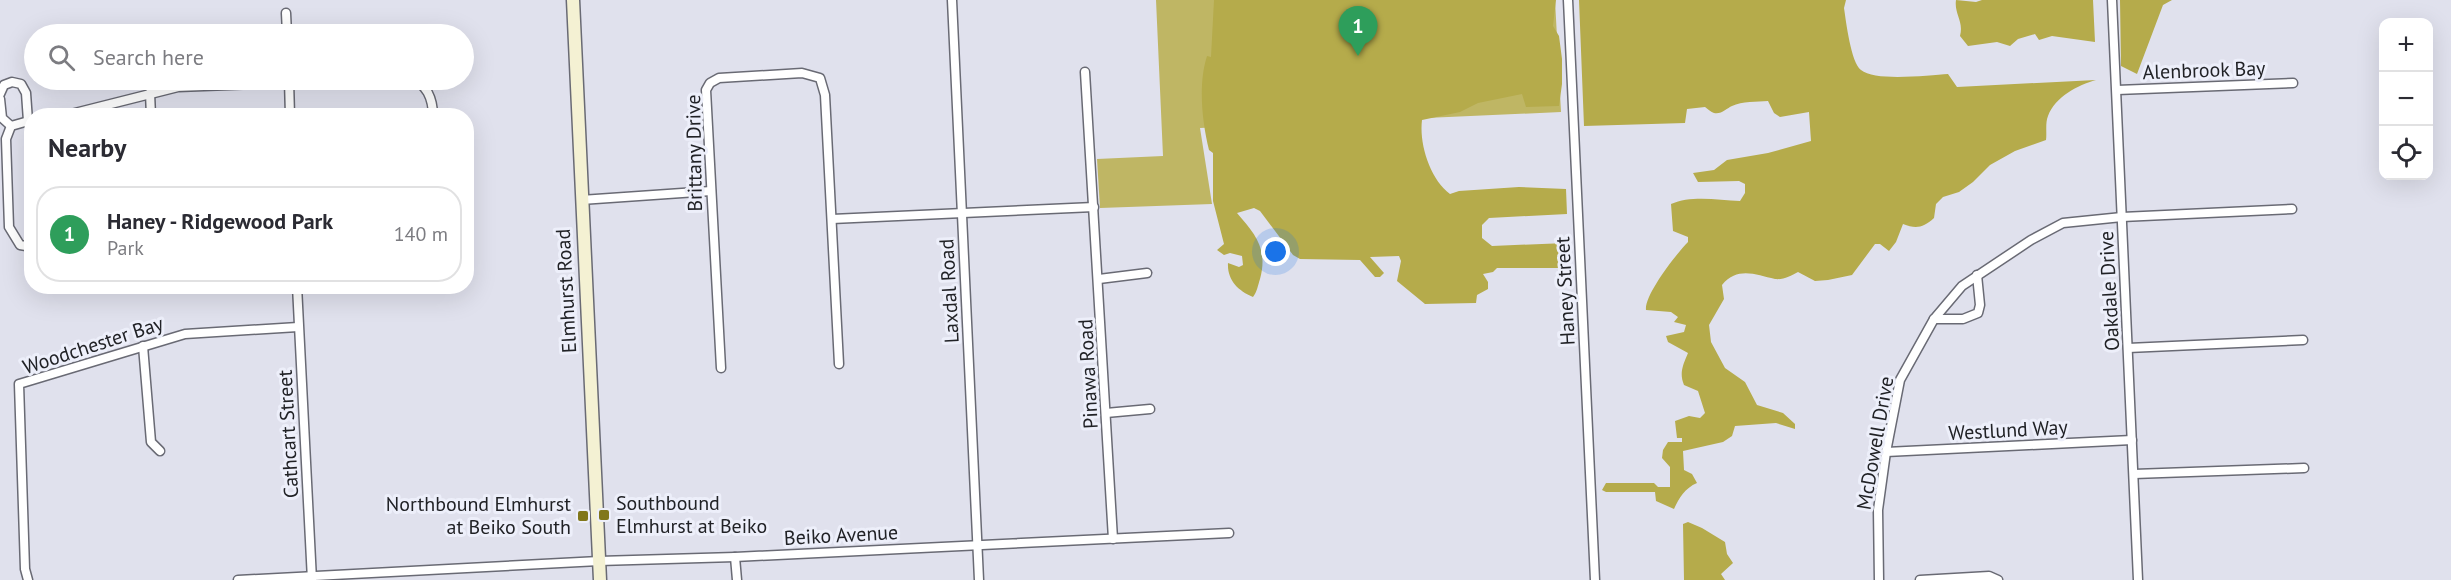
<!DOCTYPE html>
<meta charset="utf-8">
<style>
body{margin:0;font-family:"PT Sans",sans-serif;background:#f7f7f7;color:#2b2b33}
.controls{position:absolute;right:18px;top:18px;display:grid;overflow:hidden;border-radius:12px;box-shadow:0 6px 24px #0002}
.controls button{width:54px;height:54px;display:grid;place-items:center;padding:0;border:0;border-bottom:2px solid #e1e1e2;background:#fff;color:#2b2b33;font:30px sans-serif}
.you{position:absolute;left:1276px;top:252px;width:21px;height:21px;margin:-15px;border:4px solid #fff;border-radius:50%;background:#1a73e8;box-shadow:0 0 0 9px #1a73e833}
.badge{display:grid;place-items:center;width:39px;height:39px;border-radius:50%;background:#81771b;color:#fff;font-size:20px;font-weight:700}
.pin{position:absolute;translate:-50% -50px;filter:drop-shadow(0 2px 3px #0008)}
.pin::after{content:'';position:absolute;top:32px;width:21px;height:18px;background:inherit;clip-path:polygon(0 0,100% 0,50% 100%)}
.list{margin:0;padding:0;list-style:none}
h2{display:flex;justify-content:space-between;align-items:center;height:78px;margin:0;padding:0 24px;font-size:26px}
h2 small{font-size:20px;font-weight:400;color:#7c7c81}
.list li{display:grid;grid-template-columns:39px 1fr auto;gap:18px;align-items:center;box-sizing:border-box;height:96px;margin:0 12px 12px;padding:0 12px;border:2px solid #e1e1e2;border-radius:24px}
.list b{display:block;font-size:22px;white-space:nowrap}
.list p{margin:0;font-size:20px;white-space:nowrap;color:#7c7c81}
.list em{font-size:20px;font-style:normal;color:#7c7c81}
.icon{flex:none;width:33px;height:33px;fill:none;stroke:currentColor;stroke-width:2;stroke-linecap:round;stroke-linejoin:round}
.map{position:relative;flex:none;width:2451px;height:580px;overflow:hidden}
.search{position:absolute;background:#fff;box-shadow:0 6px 24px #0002;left:24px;top:24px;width:450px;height:66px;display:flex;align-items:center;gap:15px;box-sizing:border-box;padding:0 21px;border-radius:33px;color:#7c7c81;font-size:22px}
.panel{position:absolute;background:#fff;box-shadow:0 6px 24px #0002;left:24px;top:108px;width:450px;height:186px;border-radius:24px}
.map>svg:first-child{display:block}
.green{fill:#bfb664}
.forest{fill:#b5ab4b}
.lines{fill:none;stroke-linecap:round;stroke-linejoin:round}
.street-casing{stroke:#696a74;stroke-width:11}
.secondary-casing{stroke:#696a74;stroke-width:15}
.street{stroke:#fff;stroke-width:8}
.secondary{stroke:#f4f1d3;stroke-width:12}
.poi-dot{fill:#81771b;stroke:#edeffa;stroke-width:2}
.labels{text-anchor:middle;stroke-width:6;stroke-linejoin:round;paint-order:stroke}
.street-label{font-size:20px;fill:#212226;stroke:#edeffa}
.poi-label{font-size:20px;fill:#212226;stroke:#edeffa;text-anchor:start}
</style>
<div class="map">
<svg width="2451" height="580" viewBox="0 0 2451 580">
<rect width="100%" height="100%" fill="#e0e1ed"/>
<!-- green -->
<polygon class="green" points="1156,0 1555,0 1561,112 1200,128 1212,204 1100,208 1097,159 1163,156"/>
<!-- forest -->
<g class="forest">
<path d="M 1214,0 L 1556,0 L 1553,26 L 1559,36 L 1562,59 L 1562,84 L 1559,106 L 1526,107 L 1522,94 L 1478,103 L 1460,112 L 1422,120 C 1419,144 1430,179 1450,194 L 1459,191 L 1519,187 L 1566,189 L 1567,214 L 1489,218 L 1482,225 L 1482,238 L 1492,246 L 1566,243 L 1567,268 L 1497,268 L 1493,272 L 1483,274 L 1488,282 L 1488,289 L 1477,295 L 1476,303 L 1425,304 L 1397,281 L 1401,261 L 1399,256 L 1370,257 L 1384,273 L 1380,277 L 1375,277 L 1360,260 L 1300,259 L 1293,255 L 1260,211 L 1254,208 L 1237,213 C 1256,235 1268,249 1260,279 C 1258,285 1257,292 1253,297 C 1238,291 1227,280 1228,263 L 1239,267 L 1243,265 L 1242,256 L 1230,253 L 1224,255 L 1217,250 L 1224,244 L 1213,201 L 1213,153 L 1209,150 C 1202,121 1198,84 1207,56 L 1211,57 Z"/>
<path d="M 1579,0 L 1846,0 L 1844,8 C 1846,21 1851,63 1861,70 C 1875,82 1930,75 1948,74 L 1957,87 L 2096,80 C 2078,85 2055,97 2048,116 C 2045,123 2047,133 2046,140 L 2015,151 L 1990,165 L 1973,182 L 1959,192 L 1943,197 L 1936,204 L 1934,218 C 1923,228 1916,229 1903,224 L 1896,242 L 1889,251 L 1880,244 L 1875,244 L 1852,275 L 1828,280 L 1815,281 L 1798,272 C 1791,276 1783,280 1775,279 C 1756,275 1738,266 1722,285 L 1724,299 L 1709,325 L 1711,342 L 1725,368 L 1745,382 L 1757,405 L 1783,413 L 1795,424 L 1795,429 L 1776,423 L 1735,426 L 1732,436 L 1723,442 L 1683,451 L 1684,470 L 1692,474 L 1697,483 C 1685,488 1679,498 1674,509 L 1656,501 L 1655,492 L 1606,492 L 1602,490 L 1606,483 L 1654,483 L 1658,487 L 1670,487 L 1670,467 L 1662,458 L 1663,450 L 1668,442 L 1682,442 L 1682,438 L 1677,438 L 1675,421 L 1689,416 L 1700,418 L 1705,413 L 1698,391 L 1684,385 C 1679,373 1683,365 1688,353 L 1668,342 L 1666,336 L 1684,332 L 1686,325 L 1674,322 L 1678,317 L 1671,312 L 1646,310 C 1644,295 1677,253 1688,242 L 1688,237 L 1673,231 L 1671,204 C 1691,195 1718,200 1740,201 L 1745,193 L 1745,184 L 1739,181 L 1698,182 L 1693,173 L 1714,170 L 1727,160 L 1768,153 L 1811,141 L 1809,112 L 1780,117 L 1774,113 L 1768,101 C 1757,102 1742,101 1732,106 C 1727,108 1721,115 1714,113 C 1711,112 1708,109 1705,107 L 1687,109 L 1685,123 L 1584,126 Z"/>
<path d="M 1956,0 L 1976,2 L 1982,0 L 2093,0 L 2095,42 L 2052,36 L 2039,40 L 2035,34 L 2018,39 L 2010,46 L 1997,42 L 1968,46 L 1960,36 C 1964,21 1954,14 1956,0 Z"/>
<polygon points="2120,0 2172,0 2163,5 2137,74 2121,66"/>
<polygon points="1688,522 1702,528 1725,542 1727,554 1733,563 1721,574 1725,580 1684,580 1683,524"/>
</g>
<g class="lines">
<defs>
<g id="street">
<polyline points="952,0 979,580"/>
<polyline points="1568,0 1595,580"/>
<polyline points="2112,0 2138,580"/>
<polyline points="286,13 287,34"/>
<polyline points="1085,72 1113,539"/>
<polyline points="289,80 290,116"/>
<path d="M 410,80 C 427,82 433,100 433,116"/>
<polyline points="2117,90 2293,83"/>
<polyline points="150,93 151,116"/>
<polyline points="0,94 4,85 12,82 21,84 26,93 28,121"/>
<polyline points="0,99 2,118 11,126"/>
<polyline points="63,116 178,87 355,80"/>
<polyline points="32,120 11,126 6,139 9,227 20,245 32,247"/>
<polyline points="581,200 711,191"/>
<polyline points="832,219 1094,207"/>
<polyline points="1099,279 1147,273"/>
<polyline points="297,286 312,580"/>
<polyline points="1934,319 1963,319 1978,313 1980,305 1977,275"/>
<polyline points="143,346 151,442 160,451"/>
<polyline points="2128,348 2303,340"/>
<polyline points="721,368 706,90 710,83 719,78 802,73 820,78 825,95 839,364"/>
<polyline points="1106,413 1150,409"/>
<polyline points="1886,452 2132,440"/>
<polyline points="2134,474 2304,468"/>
<polyline points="735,557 737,580"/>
<polyline points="28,580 25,569 19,384 185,334 298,327"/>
<polyline points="238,580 599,561 735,557 1229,533"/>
<polyline points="1879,580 1878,510 1886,452 1900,380 1934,319 1962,286 2031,240 2063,223 2122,217 2292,209"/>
<polyline points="1920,580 1989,576 1998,580"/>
</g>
<polyline id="secondary" points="573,0 600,580"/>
</defs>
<!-- street casing -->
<use href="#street" class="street-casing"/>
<!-- secondary casing -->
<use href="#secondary" class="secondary-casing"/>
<!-- street -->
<use href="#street" class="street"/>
<!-- secondary -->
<use href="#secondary" class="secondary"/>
</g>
<!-- markers -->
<g class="poi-dot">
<rect x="598" y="509" width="12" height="12" rx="3"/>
<rect x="577" y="510" width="12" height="12" rx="3"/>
</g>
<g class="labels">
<!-- street labels -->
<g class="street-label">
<text transform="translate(2204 70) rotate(-2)" y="7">Alenbrook Bay</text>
<text transform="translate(694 153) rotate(-91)" y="7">Brittany Drive</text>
<text transform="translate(566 291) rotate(-93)" y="7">Elmhurst Road</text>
<text transform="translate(949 291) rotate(-93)" y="7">Laxdal Road</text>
<text transform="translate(1565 291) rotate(-93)" y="7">Haney Street</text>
<text transform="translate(2109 291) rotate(-93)" y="7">Oakdale Drive</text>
<text transform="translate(93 345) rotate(-18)" y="7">Woodchester Bay</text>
<text transform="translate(1088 374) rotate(-93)" y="7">Pinawa Road</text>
<text transform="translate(2008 430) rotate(-3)" y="7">Westlund Way</text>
<text transform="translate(288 434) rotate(-93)" y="7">Cathcart Street</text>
<text transform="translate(1875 443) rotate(-80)" y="7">McDowell Drive</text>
<text transform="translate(841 535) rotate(-3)" y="7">Beiko Avenue</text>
</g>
<!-- poi labels -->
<g class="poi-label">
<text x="616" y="510">Southbound<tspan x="616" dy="23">Elmhurst at Beiko</tspan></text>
<text x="571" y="511" text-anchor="end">Northbound Elmhurst<tspan x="571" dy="23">at Beiko South</tspan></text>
</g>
</g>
</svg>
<div class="controls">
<button>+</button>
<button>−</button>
<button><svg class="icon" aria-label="locate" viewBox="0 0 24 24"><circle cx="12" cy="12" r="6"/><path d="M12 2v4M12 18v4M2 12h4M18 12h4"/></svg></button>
</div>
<div class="you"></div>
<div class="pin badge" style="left:1358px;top:56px;background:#2e9e5b">1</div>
<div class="search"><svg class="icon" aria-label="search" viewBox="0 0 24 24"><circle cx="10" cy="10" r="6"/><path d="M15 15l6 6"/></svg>Search here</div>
<section class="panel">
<h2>Nearby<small></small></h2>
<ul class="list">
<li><span class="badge" style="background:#2e9e5b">1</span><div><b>Haney - Ridgewood Park</b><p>Park</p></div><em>140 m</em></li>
</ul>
</section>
</div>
